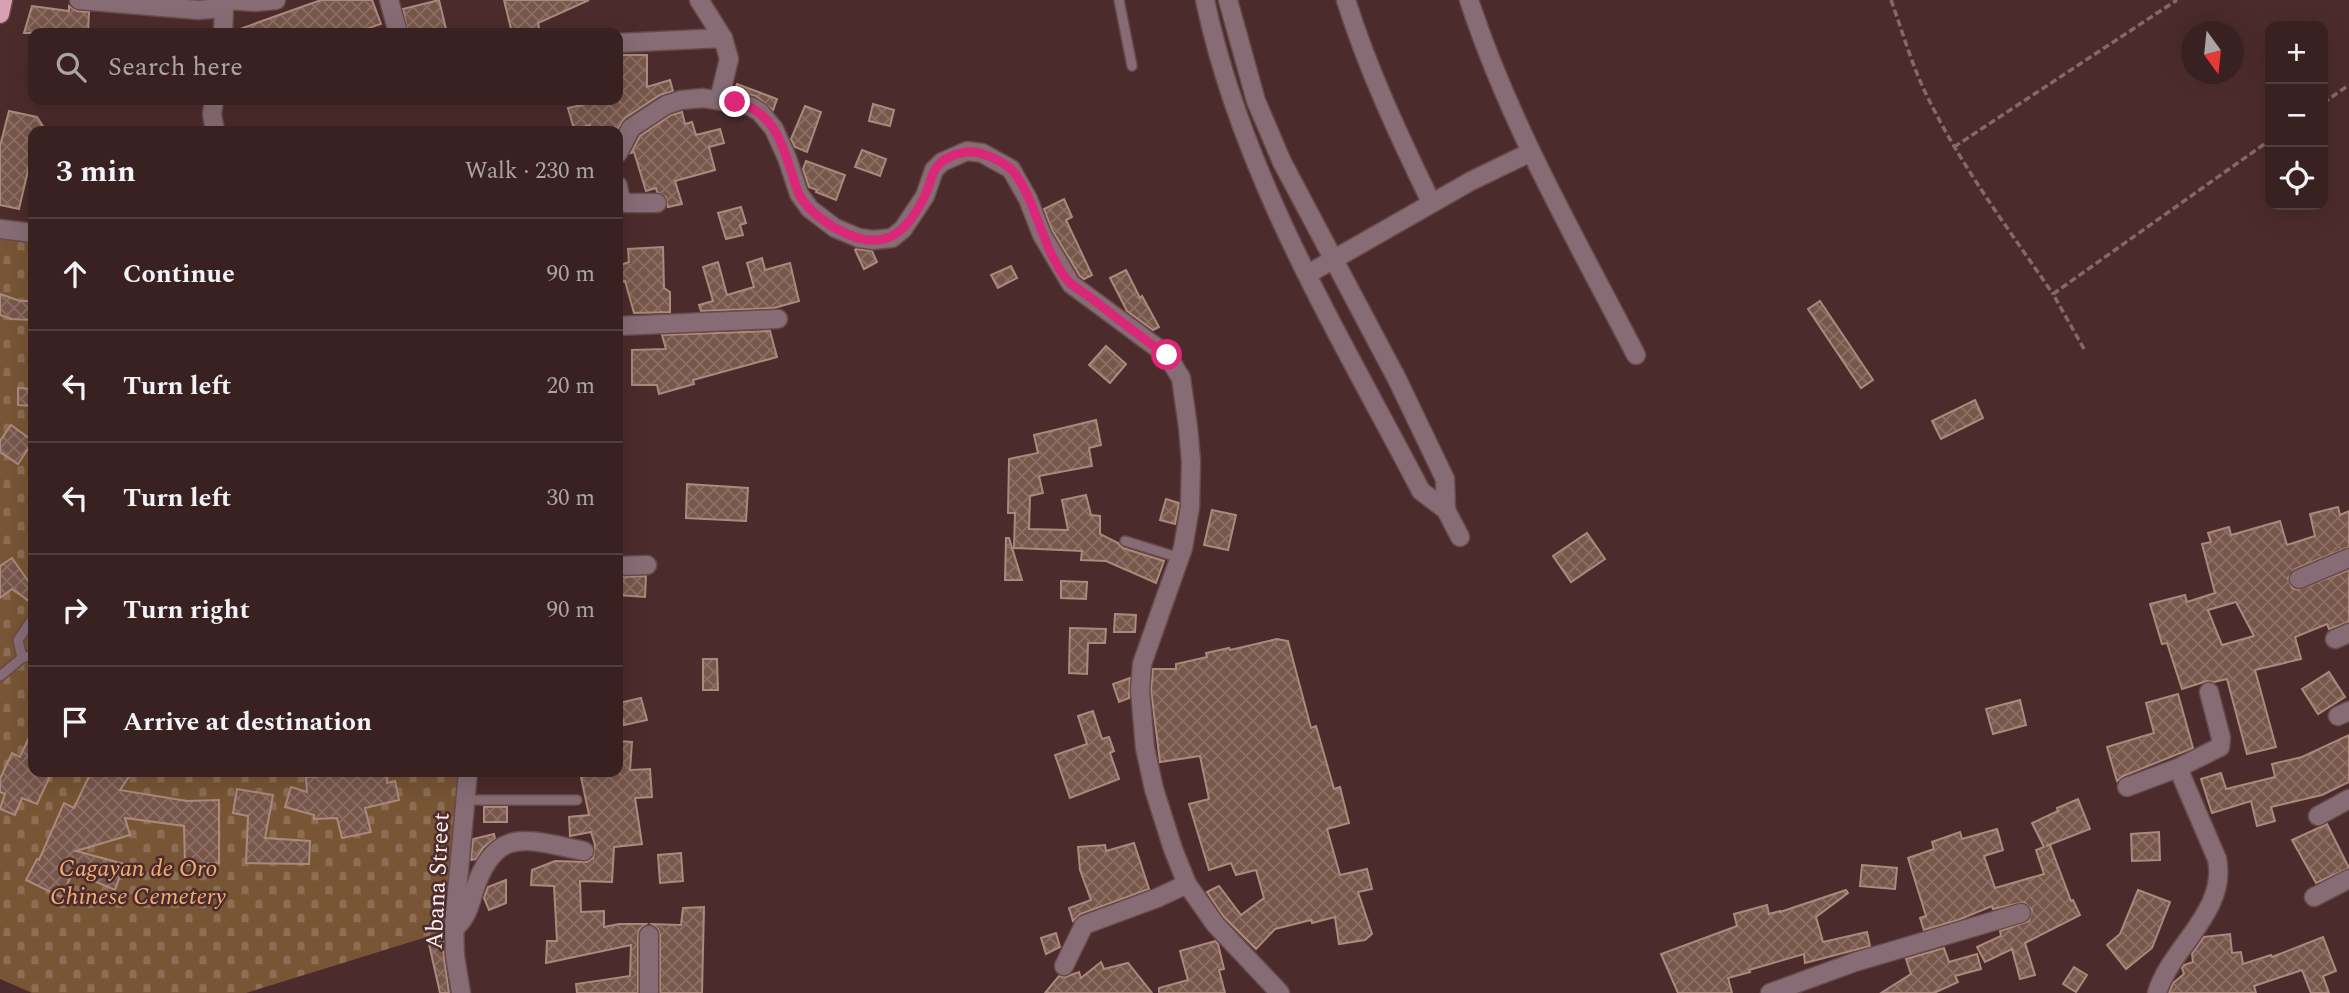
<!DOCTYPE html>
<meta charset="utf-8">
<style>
body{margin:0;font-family:Spectral,serif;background:#40282a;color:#f1f3f6}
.controls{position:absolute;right:21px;top:21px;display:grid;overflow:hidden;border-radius:14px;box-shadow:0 7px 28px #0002}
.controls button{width:63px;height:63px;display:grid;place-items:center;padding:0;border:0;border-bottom:2px solid #533e3f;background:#392021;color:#f1f3f6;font:35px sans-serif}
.compass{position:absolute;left:2181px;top:21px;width:63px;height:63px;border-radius:50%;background:#392021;box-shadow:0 7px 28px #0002;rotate:165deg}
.stop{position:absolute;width:21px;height:21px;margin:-16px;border:5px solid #db2777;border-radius:50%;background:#fff}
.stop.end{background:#db2777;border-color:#fff;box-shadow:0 2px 7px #0008}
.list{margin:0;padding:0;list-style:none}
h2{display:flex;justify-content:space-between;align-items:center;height:91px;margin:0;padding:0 28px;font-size:30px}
h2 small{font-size:23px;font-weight:400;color:#aba3a5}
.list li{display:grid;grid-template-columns:46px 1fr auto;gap:21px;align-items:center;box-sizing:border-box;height:112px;padding:0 28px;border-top:2px solid #533e3f}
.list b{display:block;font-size:26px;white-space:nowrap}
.list em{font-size:23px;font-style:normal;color:#aba3a5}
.icon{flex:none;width:38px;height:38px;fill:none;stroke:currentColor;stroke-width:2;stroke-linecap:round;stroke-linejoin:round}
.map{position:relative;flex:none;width:2349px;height:993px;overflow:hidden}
.search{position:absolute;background:#392021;box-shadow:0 7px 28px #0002;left:28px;top:28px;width:595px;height:77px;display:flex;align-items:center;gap:18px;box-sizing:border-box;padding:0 24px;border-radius:14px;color:#aba3a5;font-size:26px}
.panel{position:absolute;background:#392021;box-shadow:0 7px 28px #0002;left:28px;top:126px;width:595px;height:651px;border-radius:14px}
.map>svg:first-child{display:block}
.cemetery{fill:url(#cemetery-stones)}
.building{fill:url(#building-cross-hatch);stroke:#ad897c;stroke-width:2;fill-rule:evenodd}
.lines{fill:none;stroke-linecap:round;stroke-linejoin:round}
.service-casing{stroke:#684a4b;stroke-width:12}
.minor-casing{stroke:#684a4b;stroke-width:21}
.primary-casing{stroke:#684a4b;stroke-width:21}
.path{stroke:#84696a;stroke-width:3.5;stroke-dasharray:7 3.5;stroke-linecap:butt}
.service{stroke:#876c75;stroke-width:9}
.minor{stroke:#876c75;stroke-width:18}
.primary{stroke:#d8a0b3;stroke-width:18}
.route{stroke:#db2777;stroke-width:9}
.labels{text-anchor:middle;stroke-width:5;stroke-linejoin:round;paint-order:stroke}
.park-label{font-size:24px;font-style:italic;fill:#f3af6f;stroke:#4c2b2c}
.street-label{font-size:24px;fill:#fdefef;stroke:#4c2b2c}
</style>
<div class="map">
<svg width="2349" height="993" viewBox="0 0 2349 993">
<defs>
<pattern id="cemetery-stones" width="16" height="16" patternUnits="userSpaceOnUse" patternTransform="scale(1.75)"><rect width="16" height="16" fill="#775535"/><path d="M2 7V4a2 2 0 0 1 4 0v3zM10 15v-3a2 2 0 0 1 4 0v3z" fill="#8b6e53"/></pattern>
<pattern id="building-cross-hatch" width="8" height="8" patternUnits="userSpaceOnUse" patternTransform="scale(1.75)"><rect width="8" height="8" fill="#78574b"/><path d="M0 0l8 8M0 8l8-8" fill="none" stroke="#8c6f65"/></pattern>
</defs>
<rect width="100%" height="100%" fill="#4c2b2c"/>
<!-- cemetery -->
<polygon class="cemetery" points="0,237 33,241 33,772 463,772 446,931 246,993 32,993 0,979"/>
<!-- building -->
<g class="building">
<polygon points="321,0 372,0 381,24 354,33 238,33 237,30"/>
<polygon points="439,0 447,33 408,33 403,9"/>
<polygon points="504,0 589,0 538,23 540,33 512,33"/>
<polygon points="32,6 69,11 69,6 77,11 89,12 88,33 24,33"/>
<polygon points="618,55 647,55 647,87 670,80 673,91 660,95 625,118 616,131 592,131 590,125 574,129 568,108 605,100 618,100"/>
<polygon points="737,84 777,99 773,110 756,96 734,92"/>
<polygon points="873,104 894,110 890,126 869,121"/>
<polygon points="805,106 821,112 807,152 795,147 791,139"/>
<polygon points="9,111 37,117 46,131 33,131 33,167 29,166 19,209 0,205 0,146"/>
<polygon points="682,112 685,124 692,122 696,135 720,129 724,143 709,147 715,170 675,181 682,204 668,207 666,197 657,192 656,188 646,191 634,152 631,153 640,136 671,115"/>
<polygon points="862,150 886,159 880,176 855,167"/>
<polygon points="806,161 845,175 836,200 816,192 817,190 809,187 803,169"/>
<polygon points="1064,199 1072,217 1066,220 1092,275 1084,279 1080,276 1052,230 1044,209"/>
<polygon points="741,207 746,223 740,225 743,235 726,239 718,213"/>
<polygon points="663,247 664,288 670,292 670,312 634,313 625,281 618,283 618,266 629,262 628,249"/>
<polygon points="856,249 872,251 877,262 864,269 855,250"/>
<polygon points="762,258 765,270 790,263 799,301 774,308 701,311 699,305 713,301 703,267 718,262 727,295 754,287 747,263"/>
<polygon points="1011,266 1017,278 998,288 991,275"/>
<polygon points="1126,270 1140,298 1142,296 1159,327 1153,330 1127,311 1110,278"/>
<polygon points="0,294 20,301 33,301 33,320 11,319 0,315"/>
<polygon points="1820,301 1873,380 1861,388 1808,309"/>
<polygon points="770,331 777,357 693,380 694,384 659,394 657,385 632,385 632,350 666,349 662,335"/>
<polygon points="1106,346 1126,364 1110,383 1089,365"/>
<polygon points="18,388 33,389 33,406 18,405"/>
<polygon points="1975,400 1983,418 1941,439 1932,421"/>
<polygon points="1096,420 1101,445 1089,448 1092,466 1039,476 1043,493 1030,496 1029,529 1068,530 1062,500 1086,495 1091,515 1100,516 1100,534 1118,543 1123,548 1164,561 1156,583 1106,561 1081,560 1082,551 1014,548 1015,513 1008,513 1009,459 1038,453 1034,435"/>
<polygon points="11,425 33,441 18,464 0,452 0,441"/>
<polygon points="687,484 748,488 746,521 686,518"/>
<polygon points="1166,499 1179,503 1175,524 1160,520"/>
<path d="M 2338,507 L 2340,515 L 2349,511 L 2349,547 L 2295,569 L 2288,578 L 2292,588 L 2298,590 L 2349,570 L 2349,622 L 2329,629 L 2327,624 L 2295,637 L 2301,659 L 2255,670 L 2276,747 L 2247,754 L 2227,679 L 2214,682 L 2207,681 L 2182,689 L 2167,643 L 2162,644 L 2150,604 L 2185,595 L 2187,602 L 2215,593 L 2202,544 L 2211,542 L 2208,533 L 2229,527 L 2231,535 L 2280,521 L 2287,545 L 2315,536 L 2310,514 ZM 2236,602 L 2254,636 L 2222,645 L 2208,610 Z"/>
<polygon points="1212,510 1236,515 1228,550 1204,545"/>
<polygon points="1587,533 1605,559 1571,582 1553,556"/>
<polygon points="1006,538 1009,538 1022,580 1005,580"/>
<polygon points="12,558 33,588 33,604 12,589 0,598 0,566"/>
<polygon points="646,576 645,597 618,595 618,577"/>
<polygon points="1061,581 1087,582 1086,599 1061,598"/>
<polygon points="1115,614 1136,615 1135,632 1114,632"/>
<polygon points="1070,628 1106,629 1105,643 1088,643 1087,674 1069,673"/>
<polygon points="1277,639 1288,641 1311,728 1316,726 1334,789 1340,787 1349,823 1327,829 1340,875 1367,869 1372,889 1358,892 1372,934 1365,940 1339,944 1335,917 1312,923 1311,920 1275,929 1256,949 1224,917 1207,892 1219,886 1241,915 1264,898 1256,870 1236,875 1231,863 1209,870 1189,804 1209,799 1200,756 1160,762 1151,690 1153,669 1176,669 1176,664 1207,657 1206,653 1229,648 1230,650"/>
<polygon points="703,659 717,659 718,690 703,690"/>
<polygon points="2329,672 2345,697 2318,714 2302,689"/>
<polygon points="1130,678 1129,698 1119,702 1113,684"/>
<polygon points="2178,694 2193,748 2123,776 2117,781 2107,747 2154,733 2146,703"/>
<polygon points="641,698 647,720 624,725 619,703"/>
<polygon points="2020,700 2026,725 1993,734 1986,709"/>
<polygon points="1093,711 1102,739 1109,737 1114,751 1110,753 1119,779 1070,798 1055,755 1087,744 1078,716"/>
<polygon points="33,729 33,772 52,772 37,804 22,798 15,815 0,809 5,794 0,792 0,779 12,753 20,757"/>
<polygon points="2349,735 2349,782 2322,795 2271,807 2275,821 2257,826 2251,801 2212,813 2201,779 2221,773 2226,789 2275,777 2272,764 2302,757"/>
<polygon points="618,741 632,742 630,770 650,769 652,797 635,798 642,844 614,847 612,882 580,881 581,912 604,911 604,927 619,924 646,924 640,929 638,935 638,993 577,993 576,984 630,976 631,945 546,963 547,941 557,941 554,886 531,885 532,870 555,861 587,862 593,858 595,845 591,832 570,836 569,817 589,815 581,777 618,772"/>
<polygon points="91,772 132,772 120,790 187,801 219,800 219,863 185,865 184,826 125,818 130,835 76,851 124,864 115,890 73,872 61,897 26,880 37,859 39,860 64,803 74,808"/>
<polygon points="323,772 386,772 387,783 395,781 399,800 365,808 371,832 342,838 337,818 314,819 314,815 285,807 291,787 307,792 306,777 324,776"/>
<polygon points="237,789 273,795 265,838 310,841 309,864 246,863 248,816 233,813"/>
<polygon points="2078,799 2090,829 2046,846 2050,845 2071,901 2073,900 2080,915 2025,943 2035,975 2020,979 2012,949 1985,962 1977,947 2001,936 2000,931 2029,921 2032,910 2024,902 1993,909 1992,906 1958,920 1924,930 1920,918 1926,916 1908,858 1934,849 1932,842 1960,832 1962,839 1997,829 2003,850 1984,856 1995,888 2044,874 2036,850 2044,847 2032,823 2058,811 2057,808"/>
<rect x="484" y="807" width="23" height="15"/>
<polygon points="2327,824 2349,868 2316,883 2292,840"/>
<polygon points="2159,832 2160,860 2132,861 2131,834"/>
<polygon points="494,834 495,839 483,848 476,859 471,860 473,839"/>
<polygon points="1134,843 1149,889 1080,914 1073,921 1069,908 1091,900 1080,870 1078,847 1105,845 1106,851"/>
<polygon points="681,853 683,881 660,883 658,855"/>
<polygon points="1862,865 1897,868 1895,889 1860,886"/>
<polygon points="506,880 506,903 489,910 484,898 488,887"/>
<polygon points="1846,890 1848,893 1816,917 1823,942 1867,932 1870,946 1805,963 1804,954 1749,970 1750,972 1728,978 1732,993 1678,993 1661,954 1737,926 1734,914 1767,905 1769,914 1780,911 1780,912"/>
<polygon points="2138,890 2170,902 2152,948 2126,969 2107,945 2120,934"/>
<polygon points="704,907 702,993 660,993 660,935 658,929 652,924 681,925 683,908"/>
<polygon points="1056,933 1060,947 1046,954 1041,938"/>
<polygon points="2230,934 2232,953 2241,952 2243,964 2271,955 2272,957 2323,937 2336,971 2323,976 2329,993 2311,993 2302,970 2254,986 2256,993 2169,993 2173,983 2184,974 2182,968 2184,965 2193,962 2192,954 2204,937"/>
<polygon points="443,941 444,958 449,993 440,993 429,944"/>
<polygon points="1215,941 1218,944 1224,969 1219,970 1225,993 1159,993 1159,988 1188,980 1180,951"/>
<polygon points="1944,948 1949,962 1977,954 1981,969 1955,976 1958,982 1934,993 1881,993 1911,974 1906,959"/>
<polygon points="1101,962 1104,969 1128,963 1152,993 1045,993 1059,976 1065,977 1079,972 1081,978"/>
<polygon points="2074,967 2087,975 2076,992 2063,984"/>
</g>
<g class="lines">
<defs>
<g id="service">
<polyline points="1119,0 1132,66"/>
<polyline points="1125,541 1180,558"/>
<polyline points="22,658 18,640 33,618"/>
<polyline points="0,676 22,658 33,655"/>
<polyline points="466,800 577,800"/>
</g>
<g id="minor">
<polyline points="79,0 198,10 224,8"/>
<polyline points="226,0 255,2 276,0"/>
<polyline points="389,0 397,29"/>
<polyline points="699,0 723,38"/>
<path d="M 1205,0 C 1242,176 1339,334 1421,491 L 1446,510 L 1460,537"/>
<polyline points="1228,0 1256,101 1282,162 1397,379 1445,479 1446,510"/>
<path d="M 1346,0 C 1368,70 1399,136 1431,202"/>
<path d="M 1469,0 C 1510,125 1576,239 1636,355"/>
<polyline points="223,33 224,8 227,0"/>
<polyline points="618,43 723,38 729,59 719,100"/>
<polyline points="214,100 212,114 215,131"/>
<polyline points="618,153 631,128 666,105 681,100 703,98 750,106 760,112 774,129 787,158 799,194 810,209 835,228 859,238 873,240 892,238 903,229 925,196 934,170 942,162 967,151 982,153 1011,169 1028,199 1042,235 1071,284 1167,355 1181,378 1188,427 1191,461 1190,507 1183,548 1142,664 1140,690 1145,748 1154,789 1173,849 1187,884 1215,924 1280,993"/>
<polyline points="618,186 620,197 626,203 657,203"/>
<polyline points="0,229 33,233"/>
<polyline points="1308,274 1471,181 1531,152"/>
<polyline points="618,326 778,319"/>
<polyline points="618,566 647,565"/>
<polyline points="2299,579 2349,558"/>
<polyline points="2335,639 2349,633"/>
<polyline points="2338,716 2349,711"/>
<polyline points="2178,768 2220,747 2221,738 2209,692"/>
<path d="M 2127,787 L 2178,768 L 2217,859 C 2228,911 2170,948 2157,993"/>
<polyline points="2318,816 2349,799"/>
<polyline points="2314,897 2349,879"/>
<path d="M 454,929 C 467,918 469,907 474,891 C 496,824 527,840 584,851"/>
<polyline points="649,935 649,993"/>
<polyline points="1064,966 1084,925 1157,898 1187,884"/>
<polyline points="461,993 455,956 454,924 468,772"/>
<polyline points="1770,993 1855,962 2021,913"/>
</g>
<polyline id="primary" points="0,14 3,0"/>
</defs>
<!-- service casing -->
<use href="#service" class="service-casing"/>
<!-- minor casing -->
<use href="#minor" class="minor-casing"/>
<!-- primary casing -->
<use href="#primary" class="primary-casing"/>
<!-- path -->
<g class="path">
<path d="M 1891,0 C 1903,33 1913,69 1929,100 C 1963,169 2010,231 2053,294"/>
<polyline points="2323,103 2349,85"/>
<polyline points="1954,147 2177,0"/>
<polyline points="2084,349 2053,294 2270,140"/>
</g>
<!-- service -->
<use href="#service" class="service"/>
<!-- minor -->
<use href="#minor" class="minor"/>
<!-- primary -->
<use href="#primary" class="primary"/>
</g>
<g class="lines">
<!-- route -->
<path class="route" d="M 735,102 C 771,110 781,139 791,171 C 794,179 796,189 800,196 C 808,210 822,220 835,228 C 881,254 906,237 926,193 C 930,185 931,175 936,168 C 945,155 968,148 983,154 C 992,157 1004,163 1011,169 C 1036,196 1042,252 1069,282 C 1075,288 1084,292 1091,298 C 1116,317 1140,337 1167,355"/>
</g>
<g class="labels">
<!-- park labels -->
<g class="park-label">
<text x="138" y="876">Cagayan de Oro<tspan x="138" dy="28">Chinese Cemetery</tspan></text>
</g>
<!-- street labels -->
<g class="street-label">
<text transform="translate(437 881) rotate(-87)" y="8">Abana Street</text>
</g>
</g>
</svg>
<div class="controls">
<button>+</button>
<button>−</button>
<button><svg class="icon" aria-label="locate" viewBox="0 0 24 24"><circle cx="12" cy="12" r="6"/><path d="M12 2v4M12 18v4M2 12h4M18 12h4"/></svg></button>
</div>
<svg class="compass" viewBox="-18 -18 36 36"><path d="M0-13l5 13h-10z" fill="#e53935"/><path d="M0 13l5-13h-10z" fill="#aba3a5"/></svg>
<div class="stop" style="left:1167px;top:355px"></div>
<div class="stop end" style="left:735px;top:102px"></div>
<div class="search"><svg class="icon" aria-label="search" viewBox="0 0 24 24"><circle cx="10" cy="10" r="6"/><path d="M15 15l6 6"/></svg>Search here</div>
<section class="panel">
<h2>3 min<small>Walk · 230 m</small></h2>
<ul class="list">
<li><svg class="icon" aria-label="ahead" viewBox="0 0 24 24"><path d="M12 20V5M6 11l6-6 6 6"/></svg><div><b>Continue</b></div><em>90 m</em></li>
<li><svg class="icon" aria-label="left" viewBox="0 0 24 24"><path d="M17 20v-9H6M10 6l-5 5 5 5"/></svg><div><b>Turn left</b></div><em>20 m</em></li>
<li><svg class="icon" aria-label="left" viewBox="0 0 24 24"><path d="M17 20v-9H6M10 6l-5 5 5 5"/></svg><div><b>Turn left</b></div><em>30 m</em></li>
<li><svg class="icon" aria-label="right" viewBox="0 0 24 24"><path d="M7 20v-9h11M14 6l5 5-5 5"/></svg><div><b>Turn right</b></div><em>90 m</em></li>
<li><svg class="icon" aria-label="arrive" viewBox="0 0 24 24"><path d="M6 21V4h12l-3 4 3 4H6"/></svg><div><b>Arrive at destination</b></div></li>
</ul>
</section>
</div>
